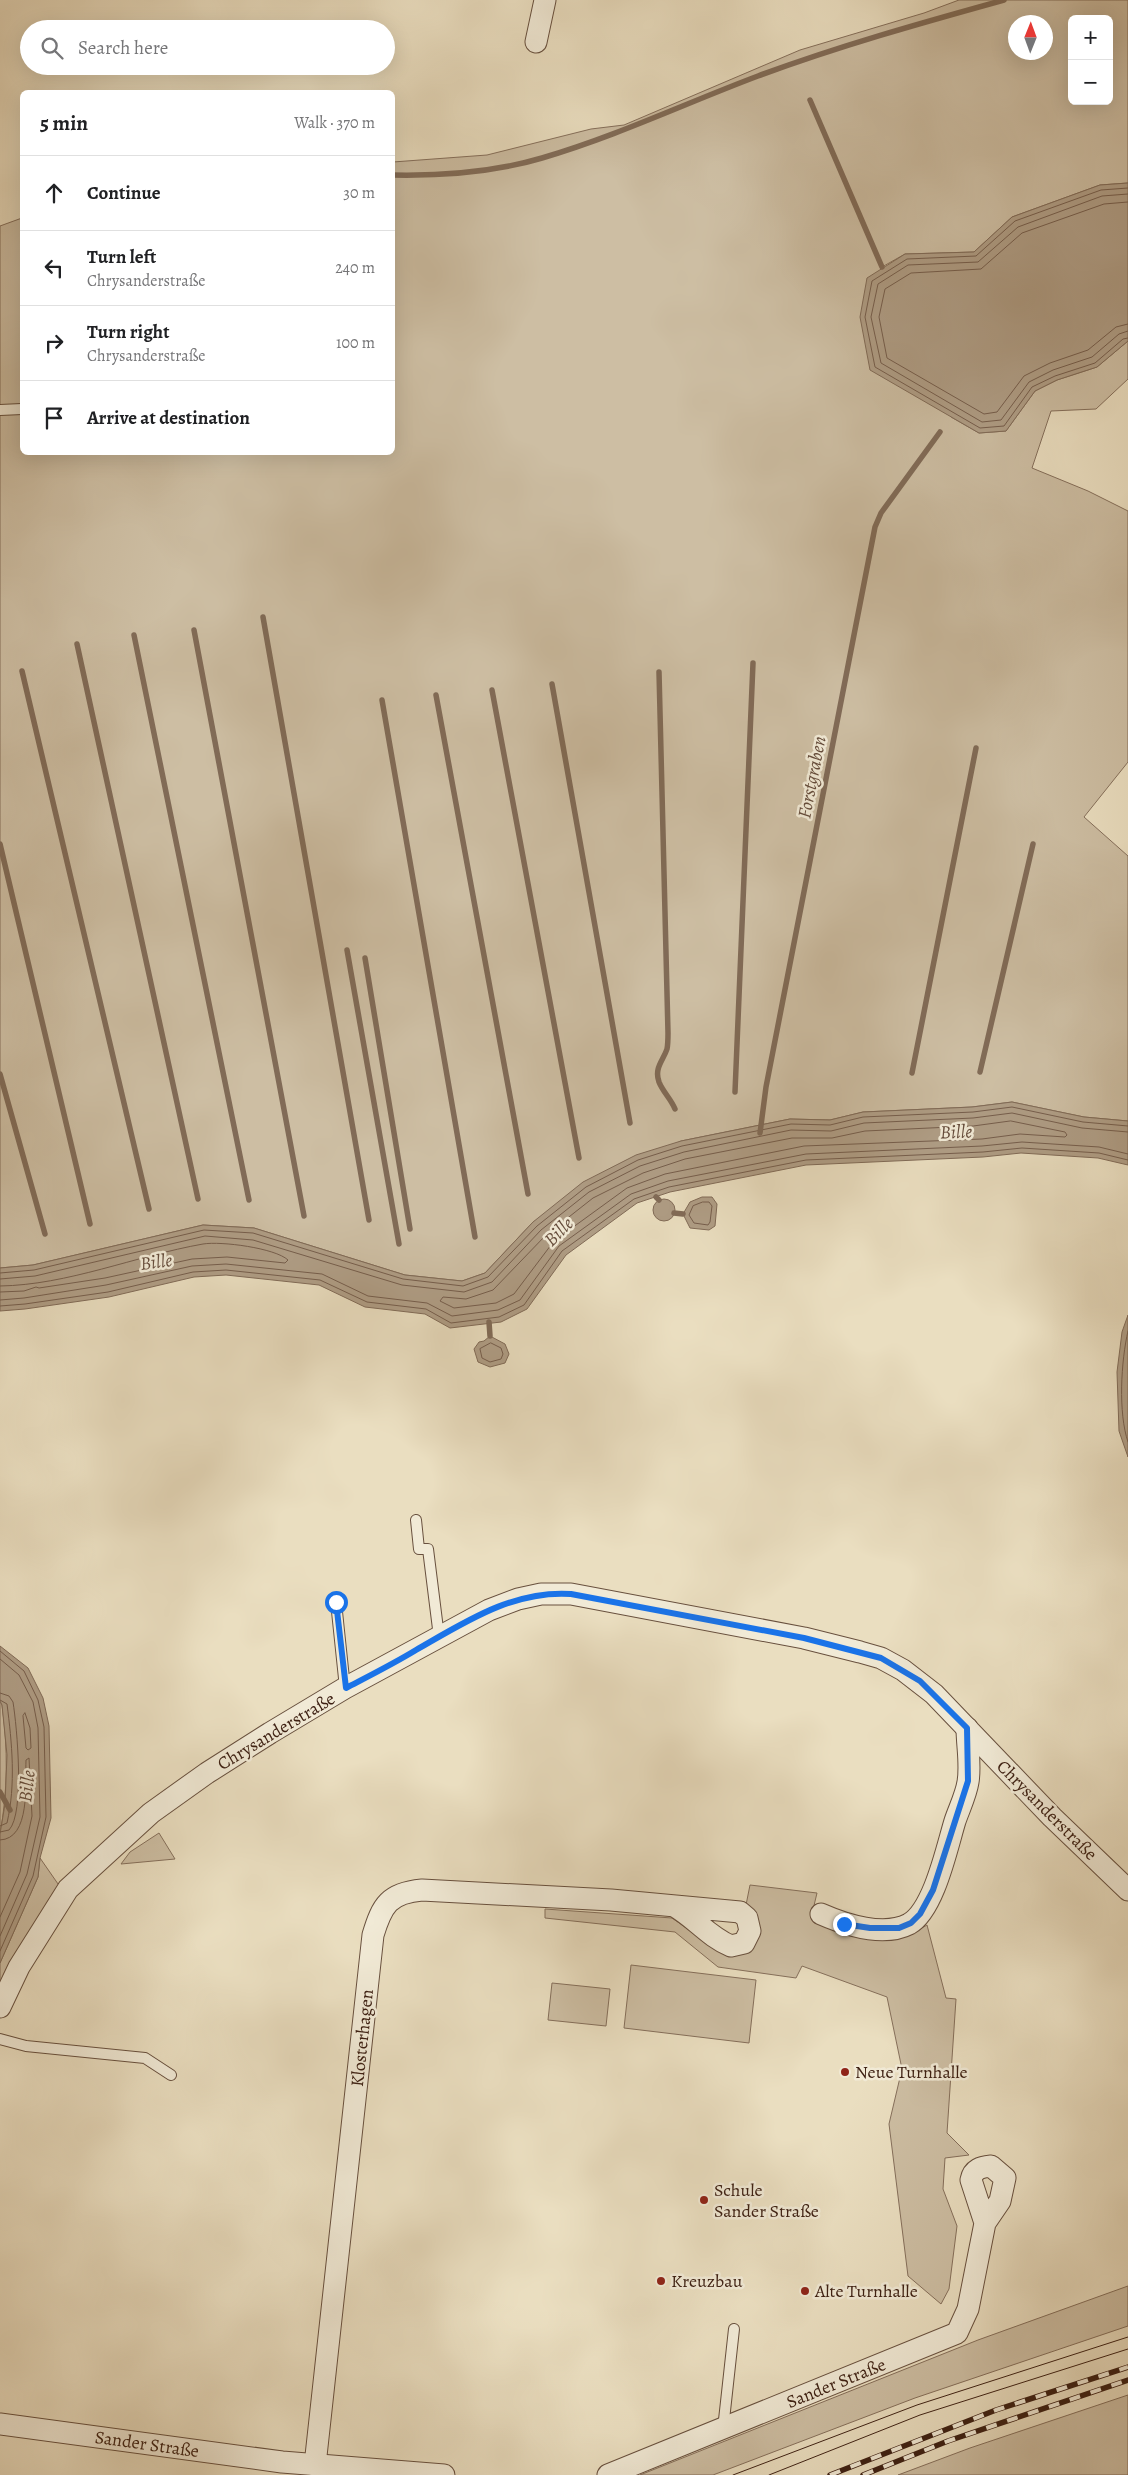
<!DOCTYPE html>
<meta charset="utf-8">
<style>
body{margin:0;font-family:Alegreya,serif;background:#f2f2f2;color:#202124}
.controls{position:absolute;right:15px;top:15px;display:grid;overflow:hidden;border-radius:8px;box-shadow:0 5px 20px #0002}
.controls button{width:45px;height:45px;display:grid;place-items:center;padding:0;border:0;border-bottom:1px solid #e0e0e0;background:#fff;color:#202124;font:25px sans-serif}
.compass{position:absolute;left:1008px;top:15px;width:45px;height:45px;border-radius:50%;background:#fff;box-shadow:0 5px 20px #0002;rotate:1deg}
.stop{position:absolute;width:15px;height:15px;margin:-11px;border:4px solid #1a73e8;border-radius:50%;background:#fff}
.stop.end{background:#1a73e8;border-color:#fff;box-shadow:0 1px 5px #0008}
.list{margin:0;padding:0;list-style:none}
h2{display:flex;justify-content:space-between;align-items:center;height:65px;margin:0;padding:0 20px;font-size:21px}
h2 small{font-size:16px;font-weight:400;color:#757577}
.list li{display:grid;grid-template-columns:32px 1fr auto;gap:15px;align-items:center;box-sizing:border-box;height:75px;padding:0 20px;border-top:1px solid #e0e0e0}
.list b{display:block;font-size:19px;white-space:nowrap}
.list p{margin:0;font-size:16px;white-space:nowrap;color:#757577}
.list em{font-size:16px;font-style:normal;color:#757577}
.icon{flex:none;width:28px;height:28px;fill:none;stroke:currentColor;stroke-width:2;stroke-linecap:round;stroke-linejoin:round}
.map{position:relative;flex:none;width:1128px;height:2475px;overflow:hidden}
.search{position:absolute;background:#fff;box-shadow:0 5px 20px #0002;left:20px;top:20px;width:375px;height:55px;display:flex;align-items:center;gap:12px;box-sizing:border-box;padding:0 18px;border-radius:28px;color:#757577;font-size:19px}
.panel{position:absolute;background:#fff;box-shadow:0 5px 20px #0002;left:20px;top:90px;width:375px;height:365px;border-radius:8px}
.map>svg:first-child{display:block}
.green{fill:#cdbea3;stroke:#856f5b;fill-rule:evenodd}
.water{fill:#af9d85;stroke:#816b57}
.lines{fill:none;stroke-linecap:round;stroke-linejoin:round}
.shore{stroke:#765e4c;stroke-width:1}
.stream{stroke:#816b57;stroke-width:5.5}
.lane-casing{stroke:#68503e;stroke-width:12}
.street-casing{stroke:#68503e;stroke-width:23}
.lane{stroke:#f1ead6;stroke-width:10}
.street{stroke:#f1ead6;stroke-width:21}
.tram{stroke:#3d2013;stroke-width:1}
.rail-casing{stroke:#3d2013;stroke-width:5.5}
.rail{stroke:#f1ead6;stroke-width:4;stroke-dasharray:11;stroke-linecap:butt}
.route{stroke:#1a73e8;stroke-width:6}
.poi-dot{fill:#8f2418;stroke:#f1ead6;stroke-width:2}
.labels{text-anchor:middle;stroke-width:5;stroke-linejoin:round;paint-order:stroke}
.street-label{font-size:18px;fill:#3d2013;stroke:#f1ead6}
.poi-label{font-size:18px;fill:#3d2013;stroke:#f1ead6;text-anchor:start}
.water-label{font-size:19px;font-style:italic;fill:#654c3b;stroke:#f1ead6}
</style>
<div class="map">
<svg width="1128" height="2475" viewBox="0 0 1128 2475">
<rect width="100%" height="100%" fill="#eadec0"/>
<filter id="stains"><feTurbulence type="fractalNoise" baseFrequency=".004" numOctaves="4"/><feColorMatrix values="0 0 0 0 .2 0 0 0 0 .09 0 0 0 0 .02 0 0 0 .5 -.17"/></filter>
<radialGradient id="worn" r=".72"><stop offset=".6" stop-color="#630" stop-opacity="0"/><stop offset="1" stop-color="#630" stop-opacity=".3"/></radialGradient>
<!-- green -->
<g class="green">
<path d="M 959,0 L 1128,0 L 1128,183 L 1100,185 L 1012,217 L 974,252 L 905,254 L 882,267 L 951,417 L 979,433 L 1006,431 L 1035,391 L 1057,380 L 1097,367 L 1128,341 L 1128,379 L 1096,409 L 1051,411 L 1032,468 L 1088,491 L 1128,511 L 1128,762 L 1084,817 L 1128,856 L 1128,1121 L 1084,1117 L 1012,1102 L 972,1107 L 863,1112 L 830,1120 L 790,1119 L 681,1141 L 533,1222 L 485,1273 L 462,1281 L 405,1275 L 254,1228 L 203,1225 L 33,1265 L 0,1268 L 0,226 L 22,218 L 22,452 L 392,452 L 393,162 L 487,155 L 591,129 L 624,125 L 800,50 L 924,13 ZM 1072,19 L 1109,19 L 1109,101 L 1072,101 ZM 1016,22 L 1046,22 L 1046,52 L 1016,52 Z"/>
<path d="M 0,1701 L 2,1705 C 8,1749 8,1790 0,1834 Z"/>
<polygon points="159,1833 175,1859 121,1864 130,1852"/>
<polygon points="40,1858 65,1894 0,2007 0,1963 38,1877"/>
<path d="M 750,1885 L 817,1893 L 811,1918 L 841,1932 L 915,1932 L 927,1925 L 946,1998 L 956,1999 L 947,2133 L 969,2155 L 945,2158 L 943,2189 L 957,2226 L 949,2289 L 941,2304 L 908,2276 L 889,2124 L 902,2069 L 887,1997 L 802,1966 L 796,1978 L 718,1967 L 675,1932 L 545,1918 L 545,1909 L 672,1918 L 709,1944 L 746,1953 C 763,1938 764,1920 746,1905 Z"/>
<polygon points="631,1965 756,1980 749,2043 624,2028"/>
<polygon points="552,1983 610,1989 606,2026 548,2020"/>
<polygon points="1128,2286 1128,2326 915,2398 713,2475 640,2475 978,2340"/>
<polygon points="1128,2395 1128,2475 898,2475 970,2448"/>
</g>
<!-- water -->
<g class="water">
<polygon points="1128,183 1128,341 1097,367 1057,380 1035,391 1006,431 979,433 870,370 860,317 867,278 905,254 974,252 1012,217 1100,185"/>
<polygon points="1012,1102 1084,1117 1128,1121 1128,1165 1098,1158 1021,1153 983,1157 806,1165 670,1192 637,1203 566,1255 527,1309 501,1322 450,1328 425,1314 365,1307 319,1285 226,1275 194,1277 109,1297 25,1309 0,1311 0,1268 33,1265 203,1225 254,1228 405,1275 462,1281 485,1273 533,1222 583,1182 636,1155 681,1141 790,1119 830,1120 863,1112 972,1107"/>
<polygon points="702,1197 712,1197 717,1204 715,1226 709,1230 690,1228 683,1214 690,1202"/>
<circle cx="664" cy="1210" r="11"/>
<polygon points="1128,1315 1128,1457 1119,1431 1117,1372 1122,1332"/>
<polygon points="490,1336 505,1344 509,1354 505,1363 490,1367 478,1362 474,1349 479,1342 484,1341"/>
<polygon points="0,1646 28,1668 43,1698 49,1726 51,1818 40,1858 38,1877 0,1963 0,1834 5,1804 7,1755 2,1705 0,1701"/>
</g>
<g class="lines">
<!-- shore -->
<g class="shore">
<polyline points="1128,188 1101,190 1015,221 976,256 907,259 872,281 865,317 875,367 980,428 1004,426 1032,387 1055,376 1095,363 1123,339 1128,338"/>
<polyline points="1128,194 1102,196 1018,227 978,262 908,265 878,284 871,317 881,363 982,422 1001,420 1029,382 1053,370 1092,357 1119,334 1128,331"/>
<polyline points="1128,202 1104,204 1022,233 981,269 911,273 885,289 879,317 887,358 984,414 997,412 1024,376 1050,363 1088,350 1116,327 1128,324"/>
<polygon points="1011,1121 1065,1132 1067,1135 1065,1137 1020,1134 982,1139 804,1146 665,1174 627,1188 554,1241 514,1294 496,1303 454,1308 440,1301 443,1297 466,1299 493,1290 546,1235 593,1198 643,1173 685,1159 792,1138 832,1138 865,1131 973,1126"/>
<polygon points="703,1202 709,1202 712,1206 710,1222 708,1225 694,1223 689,1215 693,1206"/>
<polyline points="0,1273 34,1270 204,1230 253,1233 403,1279 463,1286 488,1277 537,1226 586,1187 638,1160 682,1146 791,1124 830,1125 863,1117 973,1112 1012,1107 1083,1122 1128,1126"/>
<polyline points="0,1279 35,1276 205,1236 253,1240 402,1285 464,1292 492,1282 541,1230 589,1192 640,1166 684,1152 791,1130 831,1131 864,1123 973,1118 1012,1113 1082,1128 1128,1132"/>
<path d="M 0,1286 C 68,1285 135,1256 203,1244 C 221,1241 275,1248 288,1260 L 285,1263 L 227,1257 L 192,1259 L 105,1278 L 39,1288 L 36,1287 L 24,1291 L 0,1292"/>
<polyline points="0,1300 24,1298 106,1285 192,1266 226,1264 322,1274 368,1296 427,1303 452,1316 498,1310 520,1300 559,1246 631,1194 668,1181 806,1154 982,1146 1022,1142 1099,1147 1128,1154"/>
<polyline points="0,1306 25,1304 108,1292 193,1272 226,1270 320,1280 367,1302 426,1309 451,1323 499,1317 524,1305 562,1251 634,1199 669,1187 806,1160 983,1152 1022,1148 1099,1153 1128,1160"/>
<path d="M 1128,1331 C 1121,1361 1118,1413 1128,1442"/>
<polygon points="491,1343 501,1348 503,1354 501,1359 490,1362 482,1358 480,1349"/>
<polyline points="0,1651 24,1671 38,1700 44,1727 46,1817 33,1876 0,1951"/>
<polyline points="0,1659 19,1675 33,1702 38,1728 40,1817 27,1874 0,1936"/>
<path d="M 0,1693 L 9,1696 L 13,1702 C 17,1727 25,1813 9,1830 L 0,1832"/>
<path d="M 0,1700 L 7,1704 C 12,1743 16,1784 7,1823 L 0,1826"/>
<polygon points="25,1713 30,1728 31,1748 28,1750 26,1748 23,1716"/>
<path d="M 0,1840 C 31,1839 25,1783 26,1760 L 29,1758 L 32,1816 L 20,1872 L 0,1917"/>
</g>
<!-- stream -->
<g class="stream">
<polyline points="810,100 882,267"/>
<path d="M 392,175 C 442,176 495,172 542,158 C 617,136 686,103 758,76 C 839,46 921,23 1004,0"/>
<polyline points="263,617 369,1220"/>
<polyline points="194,630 304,1216"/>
<polyline points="134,635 249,1200"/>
<polyline points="77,644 198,1199"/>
<polyline points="22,671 149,1209"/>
<path d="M 659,672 L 668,1033 C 668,1038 668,1044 667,1049 C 663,1061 654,1068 659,1082 C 663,1092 671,1099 675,1109"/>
<polyline points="552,684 630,1123"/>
<polyline points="492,690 579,1158"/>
<polyline points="436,695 528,1194"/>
<polyline points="382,700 475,1237"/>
<polyline points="0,844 90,1224"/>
<polyline points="347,950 399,1244"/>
<polyline points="365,958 410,1229"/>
<polyline points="980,1072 1033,844"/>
<polyline points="912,1073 976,748"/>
<polyline points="0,1074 45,1234"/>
<polyline points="735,1092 753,663"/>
<polyline points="760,1133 766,1087 875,527 881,513 940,432"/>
<polyline points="656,1197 659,1200"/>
<polyline points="674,1213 683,1214"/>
<polyline points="489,1322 490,1336"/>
<polyline points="0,1792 10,1810"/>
</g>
<defs>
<g id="lane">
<polyline points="0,410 22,409"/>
<polyline points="416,1520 419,1549 428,1549 439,1637"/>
<polyline points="336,1602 345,1688"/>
<polyline points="0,2039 26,2046 145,2058 171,2075"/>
<polyline points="723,2429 734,2329"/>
</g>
<g id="street">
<polyline points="536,42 545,0"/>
<path d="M 821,1914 C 846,1925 884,1937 909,1924 C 934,1910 947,1847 955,1821 C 959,1809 966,1795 968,1782 C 971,1765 967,1745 967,1728"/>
<polyline points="0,2007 19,1967 68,1889 151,1813 207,1773 270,1733 345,1688 489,1610 518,1599 541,1594 571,1594 804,1638 860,1652 881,1658 903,1670 934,1694 1052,1817 1128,1890"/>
<polyline points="0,2424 282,2462 444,2475"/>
<path d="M 315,2465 L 373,1935 C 382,1905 389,1893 422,1890 L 611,1900 L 740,1912 L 747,1918 L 750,1931 L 744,1943 L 731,1946 C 709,1937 695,1918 674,1906"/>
<path d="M 608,2475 L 957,2333 L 968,2309 L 985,2223 L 1000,2201 L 1005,2178 L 991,2166 C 981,2167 973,2169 971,2180 L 985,2223"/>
</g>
</defs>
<!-- lane casing -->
<use href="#lane" class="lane-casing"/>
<!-- street casing -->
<use href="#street" class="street-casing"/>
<!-- lane -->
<use href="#lane" class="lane"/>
<!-- street -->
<use href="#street" class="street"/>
<!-- tram -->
<g class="tram">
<polyline points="733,2475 917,2405 1128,2337"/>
<polyline points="769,2475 920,2415 1128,2349"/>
</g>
<defs>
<g id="rail">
<polyline points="830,2475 996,2410 1128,2367"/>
<polyline points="863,2475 948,2441 1128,2380"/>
</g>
</defs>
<!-- rail casing -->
<use href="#rail" class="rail-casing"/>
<!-- rail -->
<use href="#rail" class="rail"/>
</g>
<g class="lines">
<!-- route -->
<path class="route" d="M 336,1602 L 346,1688 C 369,1676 393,1664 416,1650 C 465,1622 513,1590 571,1594 L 804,1638 L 881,1658 L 920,1681 L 967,1728 L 968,1781 L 933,1890 L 920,1914 L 911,1923 L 899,1928 L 870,1928 L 844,1924"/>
</g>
<!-- markers -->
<g class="poi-dot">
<circle cx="845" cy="2072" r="5"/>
<circle cx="704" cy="2200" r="5"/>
<circle cx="661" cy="2281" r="5"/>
<circle cx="805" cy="2291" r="5"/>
</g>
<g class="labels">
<!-- street labels -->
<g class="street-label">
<text transform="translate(276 1731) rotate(-31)" y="6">Chrysanderstraße</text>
<text transform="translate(1047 1810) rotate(45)" y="6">Chrysanderstraße</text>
<text transform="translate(362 2038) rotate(-84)" y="6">Klosterhagen</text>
<text transform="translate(836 2383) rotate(-22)" y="6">Sander Straße</text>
<text transform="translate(147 2444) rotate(8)" y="6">Sander Straße</text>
</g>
<!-- poi labels -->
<g class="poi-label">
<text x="855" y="2078">Neue Turnhalle</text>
<text x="714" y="2196">Schule<tspan x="714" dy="21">Sander Straße</tspan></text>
<text x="671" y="2287">Kreuzbau</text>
<text x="815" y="2297">Alte Turnhalle</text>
</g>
<!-- water labels -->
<g class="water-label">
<text transform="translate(811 777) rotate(-79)" y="7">Forstgraben</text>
<text transform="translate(956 1131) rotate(-2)" y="7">Bille</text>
<text transform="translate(558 1231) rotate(-45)" y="7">Bille</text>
<text transform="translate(156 1261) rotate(-7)" y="7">Bille</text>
<text transform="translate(26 1786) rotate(-83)" y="7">Bille</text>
</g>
</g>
<rect width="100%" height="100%" filter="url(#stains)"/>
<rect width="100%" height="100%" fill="url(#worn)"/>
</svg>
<div class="controls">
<button>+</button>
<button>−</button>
</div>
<svg class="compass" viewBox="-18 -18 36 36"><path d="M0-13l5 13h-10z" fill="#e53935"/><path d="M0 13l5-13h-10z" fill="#757577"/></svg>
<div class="stop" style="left:336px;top:1602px"></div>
<div class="stop end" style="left:844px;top:1924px"></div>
<div class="search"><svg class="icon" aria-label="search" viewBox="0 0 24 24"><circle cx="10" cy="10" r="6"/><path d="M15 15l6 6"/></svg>Search here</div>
<section class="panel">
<h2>5 min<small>Walk · 370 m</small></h2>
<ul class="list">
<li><svg class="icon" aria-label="ahead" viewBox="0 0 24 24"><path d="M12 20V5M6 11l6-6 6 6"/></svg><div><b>Continue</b></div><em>30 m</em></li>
<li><svg class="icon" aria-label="left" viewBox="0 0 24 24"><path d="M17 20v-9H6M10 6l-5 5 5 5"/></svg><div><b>Turn left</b><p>Chrysanderstraße</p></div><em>240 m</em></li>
<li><svg class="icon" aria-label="right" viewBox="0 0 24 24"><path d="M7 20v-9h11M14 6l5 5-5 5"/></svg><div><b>Turn right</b><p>Chrysanderstraße</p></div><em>100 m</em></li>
<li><svg class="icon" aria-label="arrive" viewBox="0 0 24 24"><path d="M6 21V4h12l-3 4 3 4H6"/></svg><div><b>Arrive at destination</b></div></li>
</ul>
</section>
</div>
